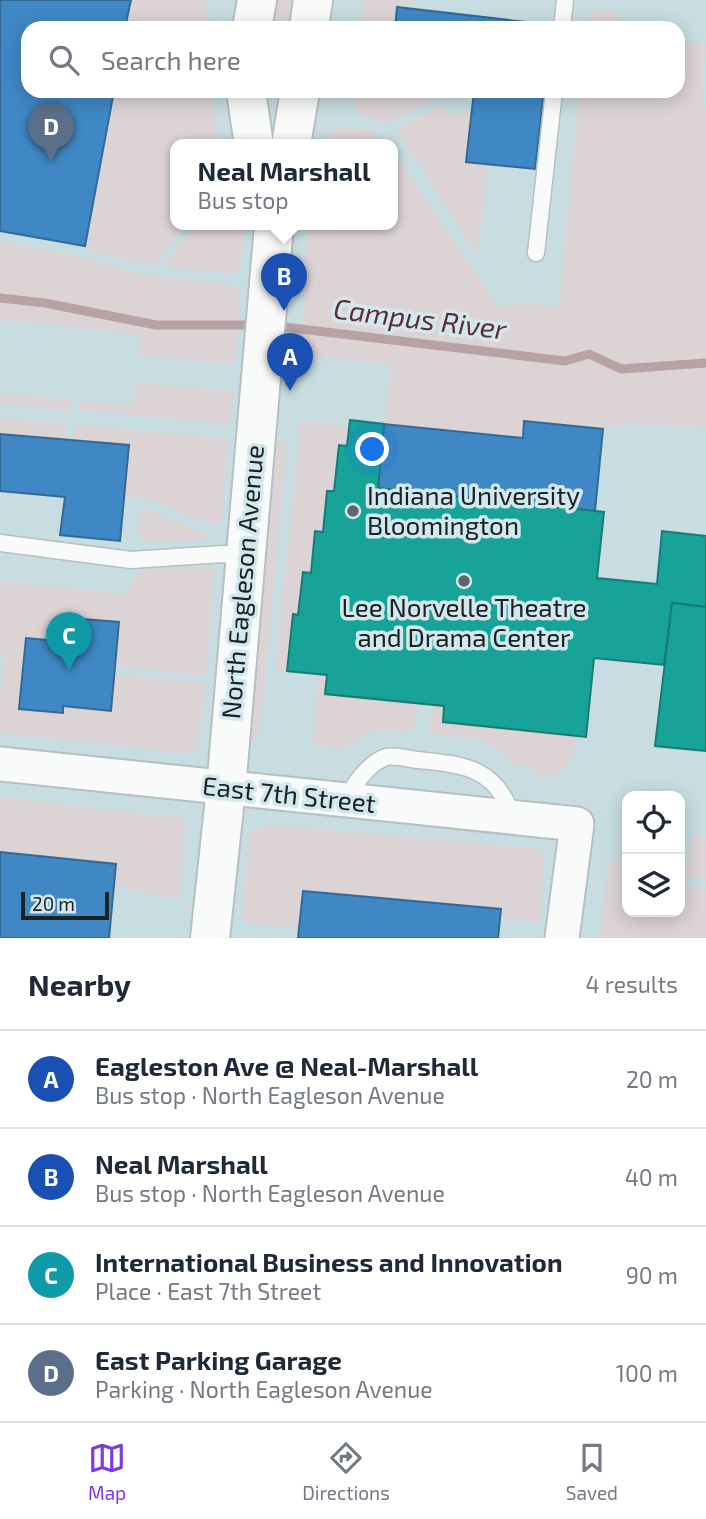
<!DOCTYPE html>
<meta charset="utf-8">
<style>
body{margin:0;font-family:"Exo 2",sans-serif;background:#f6f6f7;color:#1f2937}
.controls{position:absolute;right:21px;bottom:21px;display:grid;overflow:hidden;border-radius:14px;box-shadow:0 4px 18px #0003}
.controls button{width:63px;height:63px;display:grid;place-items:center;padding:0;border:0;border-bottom:2px solid #e0e1e3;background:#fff;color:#1f2937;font:35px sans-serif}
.scale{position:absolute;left:21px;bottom:18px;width:88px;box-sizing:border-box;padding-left:7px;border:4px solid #1a2224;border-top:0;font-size:19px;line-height:24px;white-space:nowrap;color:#1a2224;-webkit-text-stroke:5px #d3e8ec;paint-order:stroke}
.you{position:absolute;left:373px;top:450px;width:24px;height:24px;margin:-18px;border:5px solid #fff;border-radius:50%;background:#1a73e8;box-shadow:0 0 0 10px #1a73e833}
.badge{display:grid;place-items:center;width:46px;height:46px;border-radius:50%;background:#7c3aed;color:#fff;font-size:23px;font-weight:700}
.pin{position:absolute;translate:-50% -58px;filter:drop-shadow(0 2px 4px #0008)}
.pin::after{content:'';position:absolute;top:37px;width:24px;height:21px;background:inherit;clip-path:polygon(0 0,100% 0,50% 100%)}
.popup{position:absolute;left:170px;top:139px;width:228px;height:91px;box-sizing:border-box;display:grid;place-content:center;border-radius:14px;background:#fff;filter:drop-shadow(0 2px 5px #0005);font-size:23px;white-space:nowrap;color:#747a83}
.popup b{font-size:26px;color:#1f2937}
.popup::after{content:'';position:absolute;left:50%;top:100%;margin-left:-14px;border:14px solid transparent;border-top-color:#fff}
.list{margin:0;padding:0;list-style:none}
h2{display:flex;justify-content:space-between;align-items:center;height:91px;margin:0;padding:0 28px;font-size:30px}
h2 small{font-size:23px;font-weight:400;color:#747a83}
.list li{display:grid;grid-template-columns:46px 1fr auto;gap:21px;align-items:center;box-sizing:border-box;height:98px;padding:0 28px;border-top:2px solid #e0e1e3}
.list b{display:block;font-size:26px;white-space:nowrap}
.list p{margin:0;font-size:23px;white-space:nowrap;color:#747a83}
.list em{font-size:23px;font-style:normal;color:#747a83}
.icon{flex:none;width:38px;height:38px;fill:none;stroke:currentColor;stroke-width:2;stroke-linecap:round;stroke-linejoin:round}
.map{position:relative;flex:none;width:706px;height:938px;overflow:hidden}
.search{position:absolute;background:#fff;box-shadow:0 4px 18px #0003;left:21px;right:21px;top:21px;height:77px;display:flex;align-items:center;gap:18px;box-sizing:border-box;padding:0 24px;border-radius:21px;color:#747a83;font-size:26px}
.sheet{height:483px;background:#fff}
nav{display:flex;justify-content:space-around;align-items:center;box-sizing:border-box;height:98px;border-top:2px solid #e0e1e3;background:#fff;font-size:19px;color:#747a83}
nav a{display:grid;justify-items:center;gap:4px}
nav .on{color:#7c3aed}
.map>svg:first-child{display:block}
.built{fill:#c7dde1;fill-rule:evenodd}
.green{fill:#dcd3d5}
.schools{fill:#3f88c5;stroke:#346995;stroke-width:2}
.public{fill:#17a398;stroke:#187c75;stroke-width:2}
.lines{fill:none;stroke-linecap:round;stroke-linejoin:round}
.stream{stroke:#b7a2a5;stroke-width:9}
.service-casing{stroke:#b6bfc1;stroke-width:19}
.minor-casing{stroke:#b6bfc1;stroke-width:37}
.tertiary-casing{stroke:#b6bfc1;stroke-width:42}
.service{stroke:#f9fbfb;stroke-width:16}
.minor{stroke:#f9fbfb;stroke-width:33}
.tertiary{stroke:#f9fbfb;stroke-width:38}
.poi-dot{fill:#5d6668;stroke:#d3e8ec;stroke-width:2.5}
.labels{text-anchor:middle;stroke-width:7;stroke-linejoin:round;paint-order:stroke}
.poi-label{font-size:26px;fill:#1a2224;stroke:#d3e8ec;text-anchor:start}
.street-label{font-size:26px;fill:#1a2224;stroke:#d3e8ec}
.water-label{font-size:28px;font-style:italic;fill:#5e2d33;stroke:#d3e8ec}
</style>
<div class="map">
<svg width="706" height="938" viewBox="0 0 706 938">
<rect width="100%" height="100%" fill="#d9e4e6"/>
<!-- built -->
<path class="built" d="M 0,0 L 706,0 L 706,938 L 0,938 ZM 28,28 L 678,28 L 678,91 L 28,91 ZM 176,145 L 392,145 L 392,225 L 176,225 ZM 627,796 L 680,796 L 680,912 L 627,912 Z"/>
<!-- green -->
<g class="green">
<polygon points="133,0 204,0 211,28 128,28"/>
<polygon points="274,0 302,0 298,28 267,28"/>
<polygon points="362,0 418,0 397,7 395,28 362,28"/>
<polygon points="590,10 620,11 618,28 587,28"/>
<polygon points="678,42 706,45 703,106 706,107 706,428 624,424 603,429 525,421 523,438 384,424 391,365 305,355 303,274 309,225 392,225 393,151 500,309 512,302 559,307 579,91 678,91"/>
<polygon points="116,91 211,91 219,145 176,145 176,225 186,225 158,262 151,266 87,250"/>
<polygon points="351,91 457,91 407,112 390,124 379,123 358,112"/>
<polygon points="442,105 447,112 471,115 489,164 477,254 397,130"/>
<polygon points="344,126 372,130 388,145 325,145 333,132"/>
<polygon points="195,225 244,225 242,260 238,274 162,267"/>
<polygon points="0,241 86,258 142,275 232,285 241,294 235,364 138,356 140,335 0,320"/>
<polygon points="136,383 234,391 230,425 79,410 81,401 134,405"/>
<polygon points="0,393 72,400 71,411 0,404"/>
<polygon points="0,418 66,424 65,439 0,434"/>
<polygon points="301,421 349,426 334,491 327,491 323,532 316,531 311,573 303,573 298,615 293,615 287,671 275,670"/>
<polygon points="76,424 229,439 221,524 201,522 157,502 124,497 129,445 74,439"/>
<polygon points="277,442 287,443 259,740 249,739"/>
<polygon points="141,509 149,510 209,535 207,540 143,542 138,533"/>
<polygon points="214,567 206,676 115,666 119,622 83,619 79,656 69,655 70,642 26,638 19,709 62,713 63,706 110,710 114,674 206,683 198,752 190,754 0,733 0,693 6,655 0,654 0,581 127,594 138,573 146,570"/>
<polygon points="318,674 327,675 326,694 417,704 413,732 375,730 342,750 313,746"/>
<polygon points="432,705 444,706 443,722 577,736 572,760 557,776 536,778 534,769 511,763 502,751 480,739 429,734"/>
<polygon points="0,797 181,818 186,823 180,900 114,886 116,864 0,852"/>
<polygon points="272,825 535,848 541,852 544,861 540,923 500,918 500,909 303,891 299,929 246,923 242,918 249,833"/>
<polygon points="692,835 706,837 706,879 686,877"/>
<polygon points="621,858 627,858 627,912 680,912 680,885 706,889 706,938 599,938 608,868"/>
</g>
<!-- schools -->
<g class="schools">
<polygon points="0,0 131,0 125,28 28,28 28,91 114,91 85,246 0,231"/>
<polygon points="397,7 552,25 552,28 395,28"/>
<polygon points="474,91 544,91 535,169 466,162"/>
<polygon points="524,421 603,429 595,511 378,488 384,424 523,438"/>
<polygon points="0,434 129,445 120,541 60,535 65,497 0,491"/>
<polygon points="83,619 119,622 111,711 63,706 63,713 19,709 26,638 70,642 69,655 79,656"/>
<polygon points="0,852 116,864 109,938 0,938"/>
<polygon points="303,891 501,909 498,938 298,938"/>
</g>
<!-- public -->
<g class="public">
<polygon points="350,420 384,424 378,488 604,512 597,578 657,584 662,531 706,536 706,607 672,603 664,665 594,658 586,737 443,722 444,706 325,694 327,675 287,671 293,614 298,615 303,572 311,573 315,531 323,532 327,491 334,491 339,445 347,446"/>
<polygon points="672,603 706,607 706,751 655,746"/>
</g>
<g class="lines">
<!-- stream -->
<g class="stream">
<polyline points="0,298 45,303 156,325 258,325"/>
<polyline points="276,326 565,361 589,354 621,369 706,363"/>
</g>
<defs>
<g id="service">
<polyline points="562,28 565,0"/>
<polyline points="536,253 554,91"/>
<polyline points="0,543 131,560 222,554 245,556"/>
<path d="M 345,801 C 354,785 367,764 386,757 C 394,755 409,759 418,760 C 465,765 496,767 513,818"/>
</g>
<polyline id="minor" points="0,764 577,824 562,938"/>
<g id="tertiary">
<polyline points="252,28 257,0"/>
<polyline points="309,28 313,0"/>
<polyline points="246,91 254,145"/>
<polyline points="291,145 300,91"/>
<polyline points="210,938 226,789 274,225"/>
</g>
</defs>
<!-- service casing -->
<use href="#service" class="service-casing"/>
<!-- minor casing -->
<use href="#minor" class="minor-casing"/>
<!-- tertiary casing -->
<use href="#tertiary" class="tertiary-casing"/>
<!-- service -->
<use href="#service" class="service"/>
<!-- minor -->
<use href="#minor" class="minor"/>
<!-- tertiary -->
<use href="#tertiary" class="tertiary"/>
</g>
<!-- markers -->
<g class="poi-dot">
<circle cx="353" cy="511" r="7"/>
<circle cx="464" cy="581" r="7"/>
</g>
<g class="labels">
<!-- poi labels -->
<g class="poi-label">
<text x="367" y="505">Indiana University<tspan x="367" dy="30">Bloomington</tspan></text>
<text x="464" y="617" text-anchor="middle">Lee Norvelle Theatre<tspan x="464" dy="30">and Drama Center</tspan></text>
</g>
<!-- street labels -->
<g class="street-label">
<text transform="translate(243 582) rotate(-85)" y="9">North Eagleson Avenue</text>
<text transform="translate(289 795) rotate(6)" y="9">East 7th Street</text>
</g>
<!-- water labels -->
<g class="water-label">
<text transform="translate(420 319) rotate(7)" y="10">Campus River</text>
</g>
</g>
</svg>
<div class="controls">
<button><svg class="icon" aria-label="locate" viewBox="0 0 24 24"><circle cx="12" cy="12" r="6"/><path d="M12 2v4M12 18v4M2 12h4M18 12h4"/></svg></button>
<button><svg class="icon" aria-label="layers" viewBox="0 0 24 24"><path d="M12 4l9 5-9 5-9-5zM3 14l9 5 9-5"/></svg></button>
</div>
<div class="scale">20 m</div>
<div class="you"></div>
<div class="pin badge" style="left:290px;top:391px;background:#1a4fb4">A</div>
<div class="pin badge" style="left:284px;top:311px;background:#1a4fb4">B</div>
<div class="popup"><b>Neal Marshall</b>Bus stop</div>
<div class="pin badge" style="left:69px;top:670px;background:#0f9aa8">C</div>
<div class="pin badge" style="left:51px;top:161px;background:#5c6f8a">D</div>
<div class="search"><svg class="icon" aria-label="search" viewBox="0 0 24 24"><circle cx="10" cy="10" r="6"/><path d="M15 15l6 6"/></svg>Search here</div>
</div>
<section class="sheet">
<h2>Nearby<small>4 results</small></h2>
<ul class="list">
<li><span class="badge" style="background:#1a4fb4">A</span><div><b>Eagleston Ave @ Neal-Marshall</b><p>Bus stop · North Eagleson Avenue</p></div><em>20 m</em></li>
<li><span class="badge" style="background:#1a4fb4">B</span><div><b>Neal Marshall</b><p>Bus stop · North Eagleson Avenue</p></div><em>40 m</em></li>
<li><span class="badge" style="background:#0f9aa8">C</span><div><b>International Business and Innovation</b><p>Place · East 7th Street</p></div><em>90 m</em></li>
<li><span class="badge" style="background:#5c6f8a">D</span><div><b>East Parking Garage</b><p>Parking · North Eagleson Avenue</p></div><em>100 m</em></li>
</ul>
</section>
<nav>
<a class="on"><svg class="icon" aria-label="map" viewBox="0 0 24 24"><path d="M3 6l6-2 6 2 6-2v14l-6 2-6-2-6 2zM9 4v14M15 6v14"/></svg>Map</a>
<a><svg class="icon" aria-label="directions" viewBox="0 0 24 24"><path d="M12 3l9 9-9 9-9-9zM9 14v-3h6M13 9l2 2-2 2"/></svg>Directions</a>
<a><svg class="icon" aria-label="saved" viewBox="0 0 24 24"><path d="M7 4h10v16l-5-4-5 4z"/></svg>Saved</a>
</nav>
